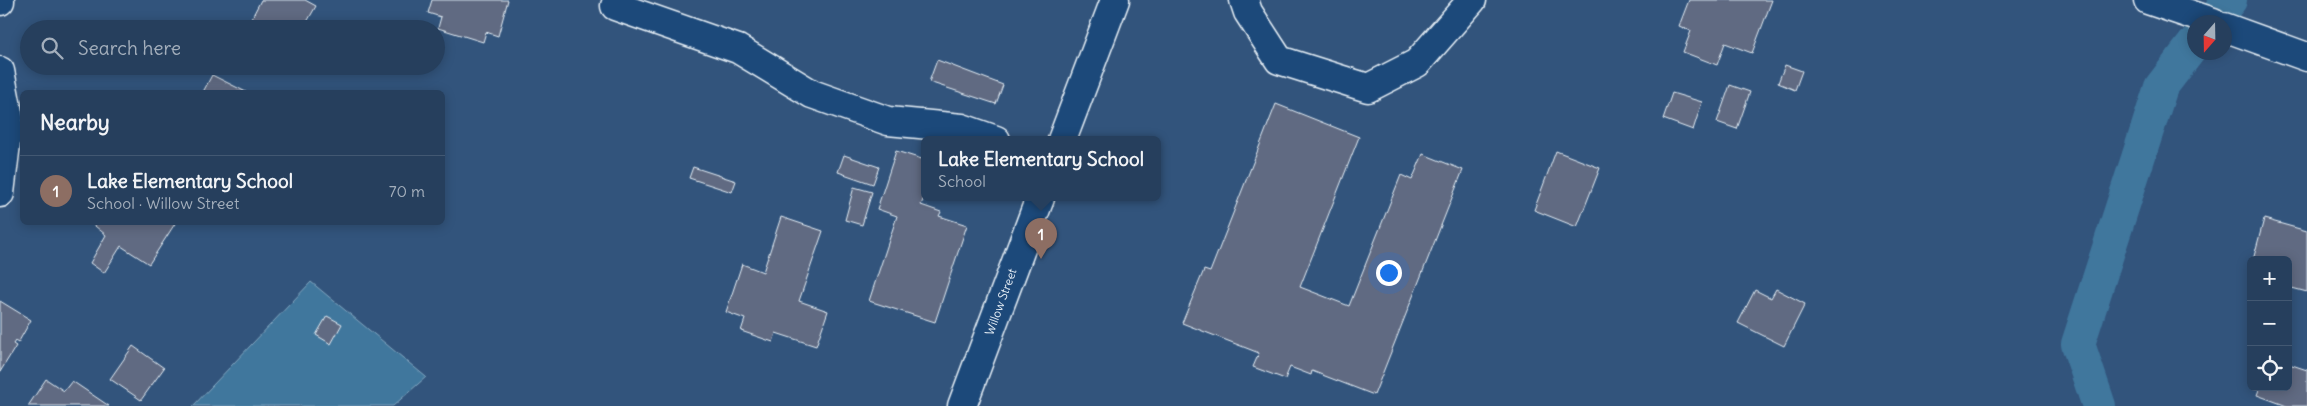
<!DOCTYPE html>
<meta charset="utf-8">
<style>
body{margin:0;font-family:Delius,sans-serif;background:#2e4663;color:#f1f3f6}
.controls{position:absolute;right:15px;bottom:15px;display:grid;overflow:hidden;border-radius:8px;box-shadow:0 2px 12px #0003}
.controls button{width:45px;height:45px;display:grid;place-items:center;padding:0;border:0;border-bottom:1px solid #425872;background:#263f5d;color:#f1f3f6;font:25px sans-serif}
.compass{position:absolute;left:2187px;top:15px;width:45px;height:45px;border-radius:50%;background:#263f5d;box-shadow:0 2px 12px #0003;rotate:200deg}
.you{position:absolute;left:1388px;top:272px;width:18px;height:18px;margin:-12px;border:4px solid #fff;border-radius:50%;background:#1a73e8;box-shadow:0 0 0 8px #1a73e833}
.badge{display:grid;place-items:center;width:32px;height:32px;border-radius:50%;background:#90b9f0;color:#fff;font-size:16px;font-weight:700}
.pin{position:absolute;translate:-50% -41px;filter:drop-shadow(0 1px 2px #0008)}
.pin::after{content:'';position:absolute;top:26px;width:18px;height:15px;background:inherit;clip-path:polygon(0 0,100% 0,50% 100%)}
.popup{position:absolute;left:921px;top:136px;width:240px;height:65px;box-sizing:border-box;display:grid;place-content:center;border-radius:8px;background:#263f5d;filter:drop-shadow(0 1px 4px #0005);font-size:16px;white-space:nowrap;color:#a4afbc}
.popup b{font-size:19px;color:#f1f3f6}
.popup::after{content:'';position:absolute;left:50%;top:100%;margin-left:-10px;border:10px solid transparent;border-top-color:#263f5d}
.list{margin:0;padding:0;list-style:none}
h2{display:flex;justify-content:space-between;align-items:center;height:65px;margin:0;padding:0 20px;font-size:21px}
h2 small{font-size:16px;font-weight:400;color:#a4afbc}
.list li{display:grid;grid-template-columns:32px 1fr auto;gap:15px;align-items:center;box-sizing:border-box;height:70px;padding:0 20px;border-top:1px solid #425872}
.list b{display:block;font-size:19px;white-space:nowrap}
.list p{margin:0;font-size:16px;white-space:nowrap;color:#a4afbc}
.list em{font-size:16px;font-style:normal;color:#a4afbc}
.icon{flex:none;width:28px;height:28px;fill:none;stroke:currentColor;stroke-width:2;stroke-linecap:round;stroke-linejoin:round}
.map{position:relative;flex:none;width:2307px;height:406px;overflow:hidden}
.search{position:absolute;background:#263f5d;box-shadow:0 2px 12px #0003;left:20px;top:20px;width:425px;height:55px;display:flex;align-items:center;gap:12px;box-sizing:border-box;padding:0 18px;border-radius:28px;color:#a4afbc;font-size:19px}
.panel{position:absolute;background:#263f5d;box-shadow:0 2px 12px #0003;left:20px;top:90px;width:425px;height:135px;border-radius:8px}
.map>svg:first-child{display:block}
.water{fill:#40779d;stroke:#83a8c1}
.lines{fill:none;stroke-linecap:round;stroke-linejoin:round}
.canal{stroke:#40779d;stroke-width:34}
.building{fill:#606a82;stroke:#e8f1f8}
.minor-casing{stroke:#e8f1f8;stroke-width:31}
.minor{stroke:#1f4a7a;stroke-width:28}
.labels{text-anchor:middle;stroke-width:4;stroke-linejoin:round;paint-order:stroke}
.street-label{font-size:12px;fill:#e8f1f8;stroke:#1f4a7a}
</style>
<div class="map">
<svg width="2307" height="406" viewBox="0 0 2307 406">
<rect width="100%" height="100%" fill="#32547c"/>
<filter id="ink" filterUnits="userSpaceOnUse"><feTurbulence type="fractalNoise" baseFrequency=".02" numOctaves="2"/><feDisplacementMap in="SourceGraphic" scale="10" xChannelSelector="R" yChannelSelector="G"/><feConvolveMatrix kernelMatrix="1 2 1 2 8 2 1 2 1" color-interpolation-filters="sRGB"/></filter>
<g filter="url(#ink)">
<!-- water -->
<polygon class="water" points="311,282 426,377 393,406 193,406"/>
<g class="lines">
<!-- canal -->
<g class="canal">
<polyline points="2212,22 2230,0"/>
<polyline points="2099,406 2078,344 2161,87 2194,44"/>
</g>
</g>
<!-- building -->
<g class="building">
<polygon points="261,0 305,0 316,6 303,29 259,29 249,23"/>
<polygon points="432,0 508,0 498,36 486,32 483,42 438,28 441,17 428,13"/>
<polygon points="1689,0 1772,0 1752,53 1725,43 1717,65 1683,52 1691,31 1679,26"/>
<polygon points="937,60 1003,85 996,104 929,82"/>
<polygon points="1785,65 1802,71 1795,90 1778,83"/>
<polygon points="212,75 246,92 203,92"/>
<polygon points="1730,85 1750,92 1737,129 1717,122"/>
<polygon points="1672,93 1702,102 1693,130 1663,119"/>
<polygon points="1276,104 1359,137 1300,287 1349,306 1401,175 1412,180 1423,154 1463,170 1374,395 1312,371 1311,375 1290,367 1285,379 1253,367 1259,353 1182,323 1204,270 1210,272"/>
<polygon points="896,151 925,160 925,195 921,205 941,212 939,216 967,225 935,322 869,301 897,216 877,209"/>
<polygon points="1556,151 1600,168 1577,227 1534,210"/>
<polygon points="844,155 879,167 873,184 838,172"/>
<polygon points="693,167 736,181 732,192 689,178"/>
<polygon points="854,187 872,192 862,225 845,220"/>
<polygon points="781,217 823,231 799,301 828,311 816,346 776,333 773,342 741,331 745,319 726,312 742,264 763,272"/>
<polygon points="2264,219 2307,231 2307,292 2288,287 2288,260 2253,260"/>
<polygon points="90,222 176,222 149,264 121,246 104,273 90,263 106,235"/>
<polygon points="1776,289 1805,304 1784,346 1738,323 1755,290 1771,298"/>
<polygon points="0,301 31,320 18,343 15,341 13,344 16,346 0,372"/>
<polygon points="327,316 342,324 331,344 316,335"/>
<polygon points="133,346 164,368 141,400 110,379"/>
<polygon points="2288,358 2291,359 2289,364 2307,370 2307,406 2287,406 2257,395 2260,387 2288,387"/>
<polygon points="46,379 64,391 72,381 109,406 28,406"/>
</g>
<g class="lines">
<defs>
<g id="minor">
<polyline points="1244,0 1248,12 1279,60 1368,88 1417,63 1472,0"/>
<polyline points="2148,0 2213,22"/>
<polyline points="0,1 0,0"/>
<polyline points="615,6 738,49 812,94 888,121 962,128 996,140"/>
<polyline points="2224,27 2307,57"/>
<polyline points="0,71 9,118 0,193"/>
<polyline points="1062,140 1115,0"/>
<polyline points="962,406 1040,198"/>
</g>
</defs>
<!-- minor casing -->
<use href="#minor" class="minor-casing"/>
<!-- minor -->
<use href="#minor" class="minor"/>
</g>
</g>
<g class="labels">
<!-- street labels -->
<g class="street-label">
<text transform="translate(1001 302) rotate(-70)" y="4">Willow Street</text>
</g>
</g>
</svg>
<div class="controls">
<button>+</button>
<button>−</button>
<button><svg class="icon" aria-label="locate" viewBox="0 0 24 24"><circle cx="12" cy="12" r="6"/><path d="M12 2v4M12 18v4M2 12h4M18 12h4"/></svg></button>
</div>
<svg class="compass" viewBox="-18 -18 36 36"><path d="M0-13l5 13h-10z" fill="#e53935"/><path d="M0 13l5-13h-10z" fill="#a4afbc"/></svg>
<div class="you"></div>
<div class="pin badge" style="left:1041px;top:259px;background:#8d6e63">1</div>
<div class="popup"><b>Lake Elementary School</b>School</div>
<div class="search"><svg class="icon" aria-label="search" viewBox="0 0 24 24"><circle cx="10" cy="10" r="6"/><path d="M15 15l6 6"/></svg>Search here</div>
<section class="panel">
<h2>Nearby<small></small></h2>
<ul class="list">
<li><span class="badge" style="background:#8d6e63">1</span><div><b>Lake Elementary School</b><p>School · Willow Street</p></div><em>70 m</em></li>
</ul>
</section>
</div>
